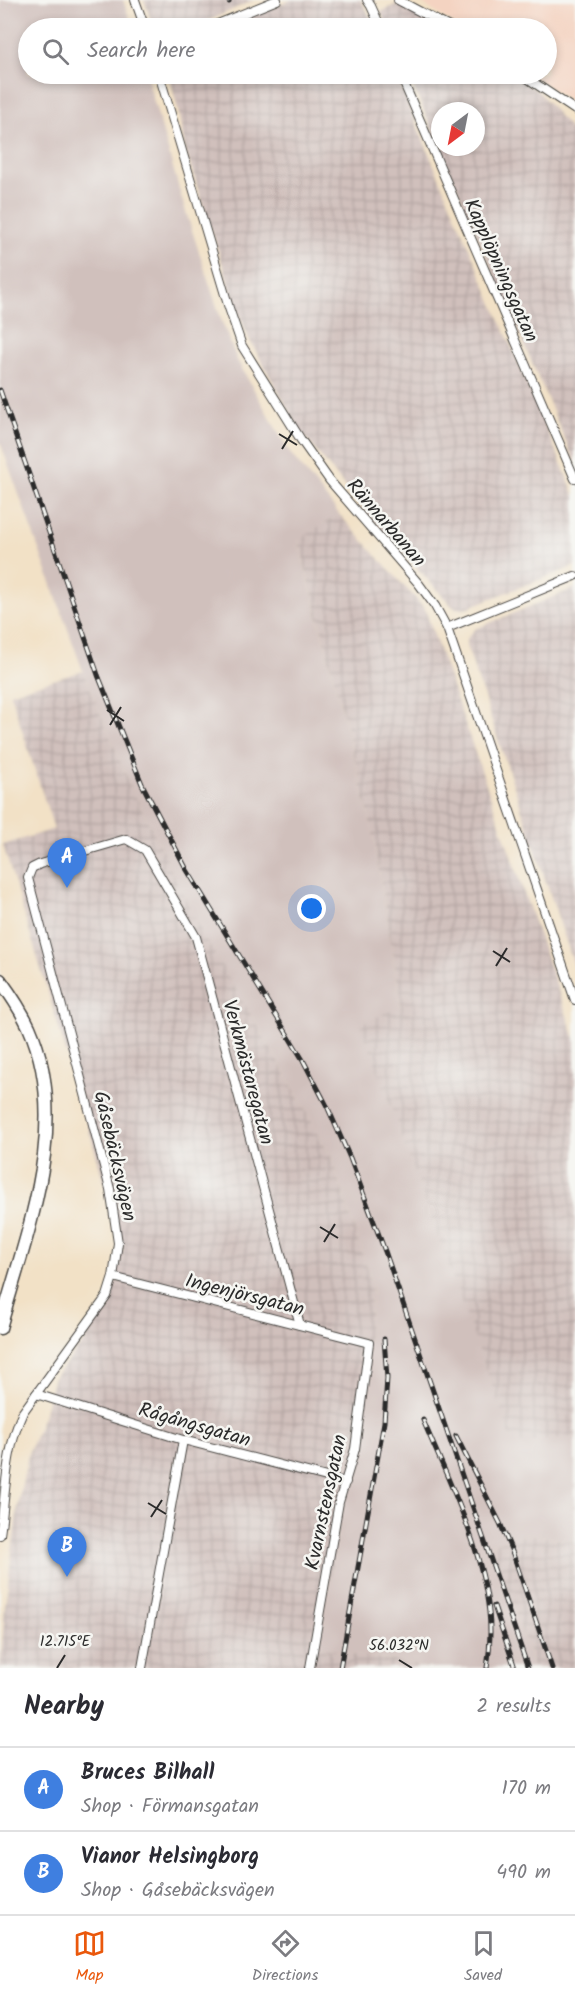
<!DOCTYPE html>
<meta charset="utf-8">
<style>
body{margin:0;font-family:Kalam,sans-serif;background:#f7f7f7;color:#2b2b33}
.compass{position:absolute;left:431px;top:102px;width:54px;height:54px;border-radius:50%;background:#fff;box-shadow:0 3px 9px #0003;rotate:212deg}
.you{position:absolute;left:312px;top:909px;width:21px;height:21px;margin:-15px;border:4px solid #fff;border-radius:50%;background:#1a73e8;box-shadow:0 0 0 9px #1a73e833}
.badge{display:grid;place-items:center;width:39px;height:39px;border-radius:50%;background:#ea580c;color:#fff;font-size:20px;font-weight:700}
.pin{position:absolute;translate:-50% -50px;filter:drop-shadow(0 2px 3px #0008)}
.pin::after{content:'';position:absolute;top:32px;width:21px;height:18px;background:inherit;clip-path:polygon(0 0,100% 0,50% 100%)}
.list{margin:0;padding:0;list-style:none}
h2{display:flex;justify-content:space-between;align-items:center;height:78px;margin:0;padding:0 24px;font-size:26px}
h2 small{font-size:20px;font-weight:400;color:#7c7c81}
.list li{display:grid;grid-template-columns:39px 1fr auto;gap:18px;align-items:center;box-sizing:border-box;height:84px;padding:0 24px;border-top:2px solid #e1e1e2}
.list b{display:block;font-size:22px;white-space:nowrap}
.list p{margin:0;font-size:20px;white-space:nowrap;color:#7c7c81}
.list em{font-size:20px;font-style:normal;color:#7c7c81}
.icon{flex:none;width:33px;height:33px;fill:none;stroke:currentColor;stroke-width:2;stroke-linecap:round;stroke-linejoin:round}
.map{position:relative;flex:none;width:575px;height:1668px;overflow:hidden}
.search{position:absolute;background:#fff;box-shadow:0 3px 9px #0003;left:18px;right:18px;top:18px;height:66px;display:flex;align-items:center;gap:15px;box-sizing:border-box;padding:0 21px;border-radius:33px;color:#7c7c81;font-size:22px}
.sheet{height:246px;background:#fff}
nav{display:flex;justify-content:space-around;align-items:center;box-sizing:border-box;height:84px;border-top:2px solid #e1e1e2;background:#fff;font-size:16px;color:#7c7c81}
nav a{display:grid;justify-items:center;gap:3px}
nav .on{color:#ea580c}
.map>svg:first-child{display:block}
.built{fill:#f4d3c1}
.industrial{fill:url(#industrial-grid);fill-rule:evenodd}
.railway{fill:#d0c0bc}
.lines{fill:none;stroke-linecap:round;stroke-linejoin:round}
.minor-casing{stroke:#494642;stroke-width:10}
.trunk-casing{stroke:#494642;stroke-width:15}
.minor{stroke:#fff;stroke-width:8}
.trunk{stroke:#fff;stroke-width:12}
.rail-casing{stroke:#2b2b2b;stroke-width:5}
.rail{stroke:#f6f6f2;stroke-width:3;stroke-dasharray:9;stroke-linecap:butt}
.ticks{fill:none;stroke:#2b2b2b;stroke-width:2}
.labels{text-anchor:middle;stroke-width:5;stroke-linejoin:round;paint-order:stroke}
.street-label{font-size:20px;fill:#2b2b2b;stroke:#f6f6f2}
.ticks-label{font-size:15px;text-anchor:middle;fill:#2b2b2b;stroke:#f6f6f2;stroke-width:5;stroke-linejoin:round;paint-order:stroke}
</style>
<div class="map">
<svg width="575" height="1668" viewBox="0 0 575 1668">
<defs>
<pattern id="industrial-grid" width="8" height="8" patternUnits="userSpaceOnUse" patternTransform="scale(1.5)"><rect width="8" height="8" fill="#d0c0bc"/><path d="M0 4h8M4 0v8" fill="none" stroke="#b3a5a2"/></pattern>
</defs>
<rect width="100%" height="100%" fill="#f6f6f2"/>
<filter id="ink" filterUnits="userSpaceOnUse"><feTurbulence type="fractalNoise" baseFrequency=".0167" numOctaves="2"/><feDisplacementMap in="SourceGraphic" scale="12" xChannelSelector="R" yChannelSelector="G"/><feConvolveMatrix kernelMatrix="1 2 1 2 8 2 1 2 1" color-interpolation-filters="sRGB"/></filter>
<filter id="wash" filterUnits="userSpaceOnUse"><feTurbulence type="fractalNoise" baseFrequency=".008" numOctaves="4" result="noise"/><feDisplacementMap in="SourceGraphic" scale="24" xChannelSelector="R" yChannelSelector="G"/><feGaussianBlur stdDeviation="1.35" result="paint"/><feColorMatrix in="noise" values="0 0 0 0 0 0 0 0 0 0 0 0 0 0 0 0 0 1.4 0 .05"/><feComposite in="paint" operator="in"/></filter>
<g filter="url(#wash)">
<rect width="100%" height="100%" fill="#f2e1c6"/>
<!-- built -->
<polygon class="built" points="417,0 575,0 575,104 529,74 546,74 546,28 460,28"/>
<!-- industrial -->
<g class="industrial">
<polygon points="144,0 254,0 192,28 154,28"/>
<polygon points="291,0 361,0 376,28 224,28"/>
<polygon points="397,4 443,28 388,28 381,12"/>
<polygon points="169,74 395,74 575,496 575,566 464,609 456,608 452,606 369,516 301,432 249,339 237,309 185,149 178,110"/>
<path d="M 408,74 L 511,74 L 539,92 L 575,135 L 575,463 ZM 440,111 L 476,111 L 476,147 L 440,147 Z"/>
<polygon points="339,514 425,609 575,1039 575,1437 513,1445 360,1023 401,1005 372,829 298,539"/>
<polygon points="575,588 575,968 466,644 468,637 475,629"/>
<polygon points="83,671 130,784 204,935 281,1065 332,1159 373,1286 368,1343 346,1492 318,1647 431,1668 0,1668 5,1606 19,1498 29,1451 43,1416 54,1377 83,1343 109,1297 121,1243 77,1087 3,845 54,829 10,693"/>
<polygon points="529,1534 575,1542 575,1668 534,1668 491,1544"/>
</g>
<!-- railway -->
<polygon class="railway" points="0,0 123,0 133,28 28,28 28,74 146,74 184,206 221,319 237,360 290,453 339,514 298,540 372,829 401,1006 361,1024 513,1444 575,1437 575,1542 529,1534 491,1544 534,1668 431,1668 318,1647 346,1492 368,1343 373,1286 332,1159 281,1065 204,936 130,784 83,671 0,442"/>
</g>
<g filter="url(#ink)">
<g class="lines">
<defs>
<g id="minor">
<polyline points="135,0 145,28"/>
<polyline points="367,0 371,6 381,28"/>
<polyline points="398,0 451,28"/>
<polyline points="208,28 277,0"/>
<polyline points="159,74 229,308 242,346 301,440 330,481 419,584 435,606 447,628 575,1000"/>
<polyline points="400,74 575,479"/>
<polyline points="521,74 575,110"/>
<polyline points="447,628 575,576"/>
<polyline points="113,1277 369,1343 355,1449 339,1502 310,1668"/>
<polyline points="36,1394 183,1440 346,1482"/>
<path d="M 0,1535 C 6,1494 5,1450 23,1412 L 107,1296 L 113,1277 L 118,1243 L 110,1189 L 28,878 L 32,868 L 40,864 L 126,839 L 145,850 L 196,937 L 300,1325"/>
<polyline points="142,1668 183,1440"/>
</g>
<path id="trunk" d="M 0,980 C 11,995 21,1010 29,1027 C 72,1124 26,1233 0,1328"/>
</defs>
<!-- minor casing -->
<use href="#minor" class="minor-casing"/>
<!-- trunk casing -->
<use href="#trunk" class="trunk-casing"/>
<!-- minor -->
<use href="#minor" class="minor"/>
<!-- trunk -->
<use href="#trunk" class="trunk"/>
<defs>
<g id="rail">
<polyline points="228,0 229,2"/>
<polyline points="0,390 98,675 142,784 187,870 303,1060 327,1106 350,1158 386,1254 528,1668"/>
<path d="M 423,1420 C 448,1480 482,1546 489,1612 C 491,1631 490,1650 487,1668"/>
<polyline points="456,1436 500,1523 513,1554 552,1668"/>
<polyline points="494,1606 515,1668"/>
<polyline points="340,1668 384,1422 387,1378 384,1339"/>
</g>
</defs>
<!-- rail casing -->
<use href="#rail" class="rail-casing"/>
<!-- rail -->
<use href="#rail" class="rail"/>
</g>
</g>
<!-- ticks -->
<path class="ticks" d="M 279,434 L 297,445M 282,449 L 293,431M 107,710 L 124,721M 110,725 L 121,707M 493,951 L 510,962M 496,966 L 507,948M 320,1227 L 338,1238M 324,1242 L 335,1224M 148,1503 L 166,1514M 151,1517 L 162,1500M 399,1660 L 412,1668M 57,1668 L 65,1655"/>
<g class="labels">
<!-- street labels -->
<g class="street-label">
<text transform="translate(502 270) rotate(66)" y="7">Kapplöpningsgatan</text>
<text transform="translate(387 522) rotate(49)" y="7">Rännarbanan</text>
<text transform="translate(249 1072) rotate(75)" y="7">Verkmästaregatan</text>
<text transform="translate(116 1156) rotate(77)" y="7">Gåsebäcksvägen</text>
<text transform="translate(245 1294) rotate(14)" y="7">Ingenjörsgatan</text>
<text transform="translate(195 1424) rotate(16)" y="7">Rågångsgatan</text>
<text transform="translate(325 1502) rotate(-78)" y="7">Kvarnstensgatan</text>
</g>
</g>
<g class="ticks-label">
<text x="65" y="1646">12.715°E</text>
<text x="399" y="1650">56.032°N</text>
</g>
</svg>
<svg class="compass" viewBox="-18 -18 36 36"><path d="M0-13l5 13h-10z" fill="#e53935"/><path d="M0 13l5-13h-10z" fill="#7c7c81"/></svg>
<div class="you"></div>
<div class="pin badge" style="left:67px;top:888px;background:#3f7fe0">A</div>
<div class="pin badge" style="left:67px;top:1577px;background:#3f7fe0">B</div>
<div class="search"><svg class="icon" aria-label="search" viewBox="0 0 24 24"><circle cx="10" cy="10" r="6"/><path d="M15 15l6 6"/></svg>Search here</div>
</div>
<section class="sheet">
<h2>Nearby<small>2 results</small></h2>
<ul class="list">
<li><span class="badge" style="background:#3f7fe0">A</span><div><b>Bruces Bilhall</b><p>Shop · Förmansgatan</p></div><em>170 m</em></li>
<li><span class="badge" style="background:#3f7fe0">B</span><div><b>Vianor Helsingborg</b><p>Shop · Gåsebäcksvägen</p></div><em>490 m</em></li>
</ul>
</section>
<nav>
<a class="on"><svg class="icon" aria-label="map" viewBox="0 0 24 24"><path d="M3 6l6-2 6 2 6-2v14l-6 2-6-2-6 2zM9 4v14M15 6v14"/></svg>Map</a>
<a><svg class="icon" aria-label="directions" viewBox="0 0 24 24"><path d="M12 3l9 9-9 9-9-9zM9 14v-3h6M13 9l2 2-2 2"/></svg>Directions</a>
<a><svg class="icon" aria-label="saved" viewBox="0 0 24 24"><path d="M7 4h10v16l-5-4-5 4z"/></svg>Saved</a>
</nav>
